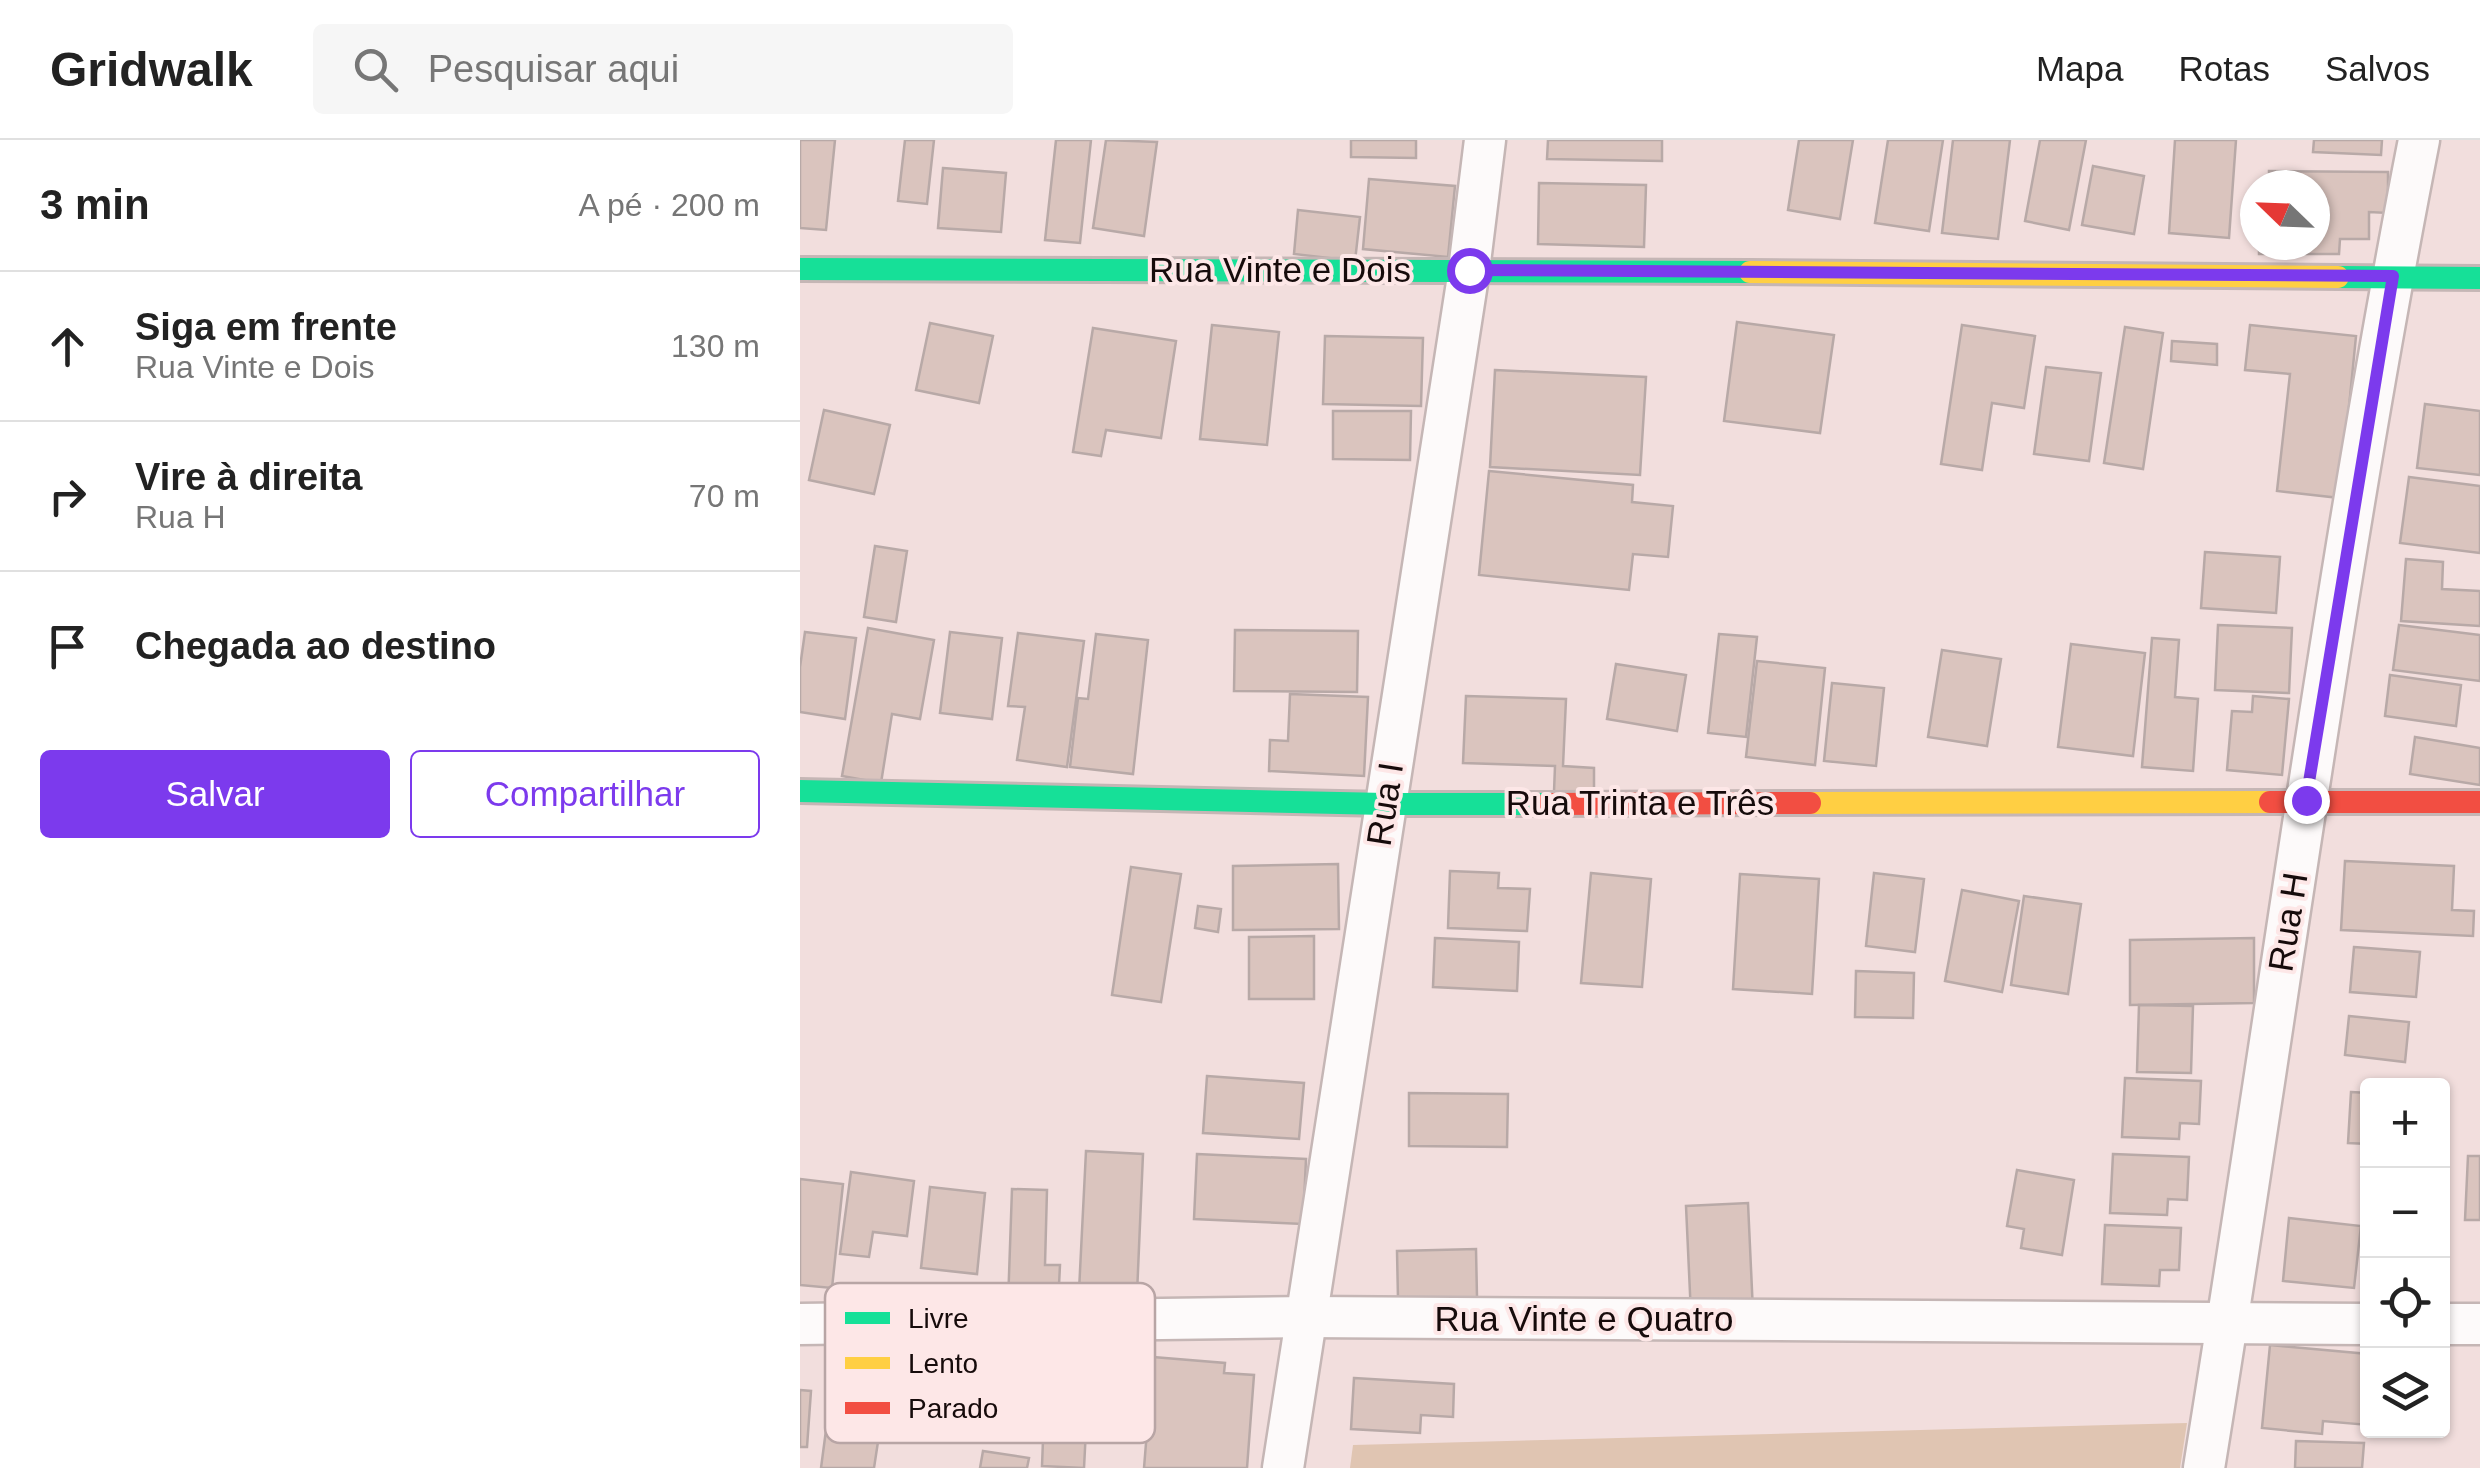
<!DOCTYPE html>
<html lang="pt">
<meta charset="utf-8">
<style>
body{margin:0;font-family:Helvetica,sans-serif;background:#f6f6f6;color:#222}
.controls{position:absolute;right:30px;bottom:30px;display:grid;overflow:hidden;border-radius:10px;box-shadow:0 2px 8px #0004}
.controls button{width:90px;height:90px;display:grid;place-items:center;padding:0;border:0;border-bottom:2px solid #e0e0e0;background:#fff;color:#222;font:50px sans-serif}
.compass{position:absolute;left:1440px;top:30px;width:90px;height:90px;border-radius:50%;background:#fff;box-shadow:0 2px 8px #0004;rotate:293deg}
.stop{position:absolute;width:30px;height:30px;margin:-22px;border:8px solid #7c3aed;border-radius:50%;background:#fff}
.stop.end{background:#7c3aed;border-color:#fff;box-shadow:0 2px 10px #0008}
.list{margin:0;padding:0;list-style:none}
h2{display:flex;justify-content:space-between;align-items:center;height:130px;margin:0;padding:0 40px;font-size:42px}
h2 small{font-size:32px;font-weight:400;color:#767676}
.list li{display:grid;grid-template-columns:65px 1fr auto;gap:30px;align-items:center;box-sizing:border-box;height:150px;padding:0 40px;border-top:2px solid #e0e0e0}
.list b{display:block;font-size:38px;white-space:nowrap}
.list p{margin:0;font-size:32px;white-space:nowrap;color:#767676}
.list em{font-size:32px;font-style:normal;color:#767676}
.actions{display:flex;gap:20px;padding:30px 40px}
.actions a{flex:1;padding:22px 0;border:2px solid #7c3aed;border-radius:10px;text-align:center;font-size:35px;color:#7c3aed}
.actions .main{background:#7c3aed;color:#fff}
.icon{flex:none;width:55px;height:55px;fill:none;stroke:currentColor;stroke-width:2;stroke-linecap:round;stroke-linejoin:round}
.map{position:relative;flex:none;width:1680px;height:1328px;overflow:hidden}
header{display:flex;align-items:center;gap:60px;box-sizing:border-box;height:140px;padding:0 50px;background:#fff;border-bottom:2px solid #e0e0e0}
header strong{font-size:48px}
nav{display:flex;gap:55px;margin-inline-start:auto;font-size:35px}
.search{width:700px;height:90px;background:#f6f6f6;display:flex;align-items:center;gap:25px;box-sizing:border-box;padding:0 35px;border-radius:10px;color:#767676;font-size:38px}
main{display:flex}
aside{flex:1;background:#fff}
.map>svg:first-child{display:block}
.green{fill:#e0c5b2}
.building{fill:#dac4be;stroke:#b8a9a7;stroke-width:2.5}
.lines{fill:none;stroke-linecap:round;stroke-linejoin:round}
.street-casing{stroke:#c5b6b5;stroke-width:45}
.fast-casing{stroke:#c5b6b5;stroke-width:28}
.slow-casing{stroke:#c5b6b5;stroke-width:28}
.jam-casing{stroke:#c5b6b5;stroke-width:28}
.street{stroke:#fdfafa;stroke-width:40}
.fast{stroke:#16e098;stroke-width:22}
.slow{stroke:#ffcf43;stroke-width:22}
.jam{stroke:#f24e42;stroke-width:22}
.route{stroke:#7c3aed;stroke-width:12}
.labels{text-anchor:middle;stroke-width:8;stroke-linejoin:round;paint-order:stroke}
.street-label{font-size:35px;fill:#160b0b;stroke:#fde7e7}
.key{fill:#fde7e7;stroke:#b8a5a5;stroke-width:2.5}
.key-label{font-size:28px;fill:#160b0b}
</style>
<header>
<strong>Gridwalk</strong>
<div class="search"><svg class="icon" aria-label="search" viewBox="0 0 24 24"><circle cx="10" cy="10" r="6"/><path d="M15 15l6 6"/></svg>Pesquisar aqui</div>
<nav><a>Mapa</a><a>Rotas</a><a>Salvos</a></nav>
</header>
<main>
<aside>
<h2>3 min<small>A pé · 200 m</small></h2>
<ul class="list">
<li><svg class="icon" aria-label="ahead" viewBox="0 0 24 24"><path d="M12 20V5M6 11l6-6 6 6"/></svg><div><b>Siga em frente</b><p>Rua Vinte e Dois</p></div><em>130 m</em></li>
<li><svg class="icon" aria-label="right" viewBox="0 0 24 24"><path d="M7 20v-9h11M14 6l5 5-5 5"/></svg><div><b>Vire à direita</b><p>Rua H</p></div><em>70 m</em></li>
<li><svg class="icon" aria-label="arrive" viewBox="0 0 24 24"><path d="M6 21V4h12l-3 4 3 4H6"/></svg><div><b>Chegada ao destino</b></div></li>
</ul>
<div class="actions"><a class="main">Salvar</a><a>Compartilhar</a></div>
</aside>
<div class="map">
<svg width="1680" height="1328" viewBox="0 0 1680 1328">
<rect width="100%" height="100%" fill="#f2dedd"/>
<!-- green -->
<polygon class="green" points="1387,1283 1380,1328 550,1328 553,1305"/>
<!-- building -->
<g class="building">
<polygon points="0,0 35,0 26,90 0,88"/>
<polygon points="105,0 134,0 127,64 98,61"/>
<polygon points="256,0 291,0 280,103 245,100"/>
<polygon points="306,0 357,2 344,96 293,88"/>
<polygon points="551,0 616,0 616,18 551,17"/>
<polygon points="748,0 862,0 862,21 747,19"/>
<polygon points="999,0 1053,0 1040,79 988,70"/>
<polygon points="1088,0 1143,0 1129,91 1075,83"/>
<polygon points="1153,0 1210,0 1198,99 1142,93"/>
<polygon points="1240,0 1286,0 1269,90 1225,81"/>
<polygon points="1375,0 1436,0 1429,98 1369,93"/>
<polygon points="1514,0 1582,0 1581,15 1513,12"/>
<polygon points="1293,26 1344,36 1334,94 1282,85"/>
<polygon points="143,28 206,33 201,92 138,88"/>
<polygon points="1469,31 1588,32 1588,73 1569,72 1569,99 1540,99 1539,114 1459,114 1459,105 1515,105 1515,45 1469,45"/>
<polygon points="569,39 655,46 648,117 563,109"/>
<polygon points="739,43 846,45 844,107 738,104"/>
<polygon points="498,70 560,77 555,121 494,114"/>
<polygon points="937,182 1034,195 1020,293 924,281"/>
<polygon points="130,183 193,196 179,263 116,250"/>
<polygon points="412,185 479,192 467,305 400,299"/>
<polygon points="1162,185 1235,196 1224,268 1192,263 1182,330 1141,324"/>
<polygon points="1450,185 1556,196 1540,358 1477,351 1490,234 1445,230"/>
<polygon points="1325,187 1363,193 1343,329 1304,323"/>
<polygon points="293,188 376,201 361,298 306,290 301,316 273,312"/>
<polygon points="525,196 623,198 621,266 523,264"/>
<polygon points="1372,201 1417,204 1417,225 1371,221"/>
<polygon points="1246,227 1301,233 1289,321 1234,314"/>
<polygon points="695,230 846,237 840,335 690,327"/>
<polygon points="1625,264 1680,271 1680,335 1617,328"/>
<polygon points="24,270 90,285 74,354 9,340"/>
<polygon points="533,271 611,271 610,320 533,319"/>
<polygon points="689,331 833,345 832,362 873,366 868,417 833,414 829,450 679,435"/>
<polygon points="1609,337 1680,346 1680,413 1600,403"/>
<polygon points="75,406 107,411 96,482 64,477"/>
<polygon points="1405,412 1480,417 1476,473 1401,468"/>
<polygon points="1606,419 1643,422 1642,449 1680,451 1680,486 1601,481"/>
<polygon points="1418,485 1492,488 1489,553 1415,550"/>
<polygon points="1599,485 1680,495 1680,541 1593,530"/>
<polygon points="68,488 134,500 120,579 92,574 81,643 42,636"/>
<polygon points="435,490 558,491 557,552 434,551"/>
<polygon points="5,492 56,498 45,579 0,572 0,527"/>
<polygon points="150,492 202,498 192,579 140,573"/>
<polygon points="218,493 284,501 267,627 217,620 225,567 208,566"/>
<polygon points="296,494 348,500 333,634 270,627 278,558 288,559"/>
<polygon points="919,494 957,497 946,597 908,593"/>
<polygon points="1352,498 1379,500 1375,557 1398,559 1393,631 1342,627"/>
<polygon points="1271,504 1345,513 1333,616 1258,607"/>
<polygon points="1142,510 1201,519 1187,606 1128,597"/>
<polygon points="957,521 1025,528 1015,625 946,617"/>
<polygon points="816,524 886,535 877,591 807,579"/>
<polygon points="1590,535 1661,545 1656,586 1585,576"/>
<polygon points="1032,543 1084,548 1076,626 1024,621"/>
<polygon points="490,554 568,557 564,636 469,631 470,600 488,601"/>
<polygon points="666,556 766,559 763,626 794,628 794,653 754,652 755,626 663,623"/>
<polygon points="1453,556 1489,559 1482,635 1427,630 1432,571 1452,572"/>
<polygon points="1615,597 1680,608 1680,645 1610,634"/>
<polygon points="1545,721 1654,726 1652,770 1674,771 1673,796 1541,790"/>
<polygon points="538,724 539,789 433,790 433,726"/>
<polygon points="331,727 381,734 361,862 312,855"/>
<polygon points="650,731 699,733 698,748 730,749 727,791 648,788"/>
<polygon points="791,733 851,739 842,847 781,843"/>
<polygon points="1074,733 1124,739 1115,812 1066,806"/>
<polygon points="940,734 1019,739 1012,854 933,849"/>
<polygon points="1162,750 1219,761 1202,852 1145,841"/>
<polygon points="1224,756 1281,764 1268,854 1211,845"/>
<polygon points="398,766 421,769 418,792 395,788"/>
<polygon points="514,796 514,859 449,859 449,797"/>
<polygon points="635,798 719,802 717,851 633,847"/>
<polygon points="1454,798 1454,863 1330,865 1330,800"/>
<polygon points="1554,807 1620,812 1616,857 1550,852"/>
<polygon points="1056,831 1114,833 1113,878 1055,877"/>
<polygon points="1339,865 1393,866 1391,933 1337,932"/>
<polygon points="1549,876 1609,882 1605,922 1545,915"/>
<polygon points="407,936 504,943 499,999 403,993"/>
<polygon points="1325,938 1401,941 1399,984 1380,983 1379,999 1322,997"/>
<polygon points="1551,952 1568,953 1568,1004 1548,1003"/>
<polygon points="609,953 708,954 707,1007 609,1006"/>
<polygon points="286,1011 343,1014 337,1154 279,1151"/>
<polygon points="397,1014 506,1019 503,1084 394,1079"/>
<polygon points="1313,1014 1389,1017 1387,1060 1368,1059 1367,1075 1310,1073"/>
<polygon points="1668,1016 1680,1016 1680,1080 1665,1080"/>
<polygon points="1217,1030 1274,1040 1262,1115 1221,1108 1224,1089 1207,1086"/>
<polygon points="51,1032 114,1041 107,1096 73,1092 69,1117 40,1114"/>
<polygon points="0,1039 43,1044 32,1148 0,1145"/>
<polygon points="130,1047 185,1053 177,1134 121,1128"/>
<polygon points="212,1049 247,1050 245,1125 260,1125 258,1165 208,1164"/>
<polygon points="948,1063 953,1172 891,1175 886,1066"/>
<polygon points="1489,1078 1561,1086 1554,1148 1483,1141"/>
<polygon points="1305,1085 1381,1088 1379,1130 1360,1130 1359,1146 1302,1144"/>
<polygon points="676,1109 677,1157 598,1159 597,1111"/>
<polygon points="1470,1205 1568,1214 1568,1285 1523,1281 1522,1294 1462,1288"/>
<polygon points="353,1217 425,1223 424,1233 454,1235 447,1328 344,1328"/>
<polygon points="554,1238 654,1244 653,1277 621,1275 620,1293 551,1289"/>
<polygon points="245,1248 288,1250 284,1328 242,1326"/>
<polygon points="0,1250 11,1251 7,1307 0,1307"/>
<polygon points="28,1275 81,1282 74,1328 21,1328"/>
<polygon points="1496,1301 1564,1303 1562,1328 1495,1328"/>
<polygon points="183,1311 229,1318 227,1328 180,1328"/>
</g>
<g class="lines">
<defs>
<g id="street">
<polyline points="0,1184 508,1177 1568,1184"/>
<polyline points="1642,1184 1680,1184"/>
<polyline points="483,1328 669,130 685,0"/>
<path d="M 1404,1328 C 1476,885 1533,440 1619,0"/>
</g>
<g id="fast">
<polyline points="0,129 950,132"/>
<polyline points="1538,137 1680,138"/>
<polyline points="0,651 585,664 747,664"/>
</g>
<g id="slow">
<polyline points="950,132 1538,137"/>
<polyline points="1010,663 1470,662"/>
</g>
<g id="jam">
<polyline points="1470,662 1680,662"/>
<polyline points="747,664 1010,663"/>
</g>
</defs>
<!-- street casing -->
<use href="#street" class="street-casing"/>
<!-- fast casing -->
<use href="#fast" class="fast-casing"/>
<!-- slow casing -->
<use href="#slow" class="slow-casing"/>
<!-- jam casing -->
<use href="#jam" class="jam-casing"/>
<!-- street -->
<use href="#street" class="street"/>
<!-- fast -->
<use href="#fast" class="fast"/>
<!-- slow -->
<use href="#slow" class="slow"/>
<!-- jam -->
<use href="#jam" class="jam"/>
</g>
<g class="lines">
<!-- route -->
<polyline class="route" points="669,130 1593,136 1506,660"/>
</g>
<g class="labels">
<!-- street labels -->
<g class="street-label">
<text x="480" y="142">Rua Vinte e Dois</text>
<text x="840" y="675">Rua Trinta e Três</text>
<text transform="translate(585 664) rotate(-81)" y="12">Rua I</text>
<text transform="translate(1488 782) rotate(-81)" y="12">Rua H</text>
<text x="784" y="1191">Rua Vinte e Quatro</text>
</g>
</g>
<!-- legend -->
<rect x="25" y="1143" width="330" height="160" rx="15" class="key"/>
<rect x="45" y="1172" width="45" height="12" fill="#16e098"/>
<rect x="45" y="1217" width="45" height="12" fill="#ffcf43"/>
<rect x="45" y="1262" width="45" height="12" fill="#f24e42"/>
<g class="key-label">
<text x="108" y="1188">Livre</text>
<text x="108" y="1233">Lento</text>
<text x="108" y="1278">Parado</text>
</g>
</svg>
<div class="controls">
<button>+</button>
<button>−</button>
<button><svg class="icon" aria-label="locate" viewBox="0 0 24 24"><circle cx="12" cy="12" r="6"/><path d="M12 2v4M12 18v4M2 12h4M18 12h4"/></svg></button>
<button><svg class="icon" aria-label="layers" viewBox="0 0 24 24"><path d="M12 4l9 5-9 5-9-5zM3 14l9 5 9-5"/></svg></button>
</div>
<svg class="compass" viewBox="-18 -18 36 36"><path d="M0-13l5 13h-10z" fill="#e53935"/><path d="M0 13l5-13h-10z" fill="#767676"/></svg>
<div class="stop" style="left:669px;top:130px"></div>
<div class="stop end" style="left:1506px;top:660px"></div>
</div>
</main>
